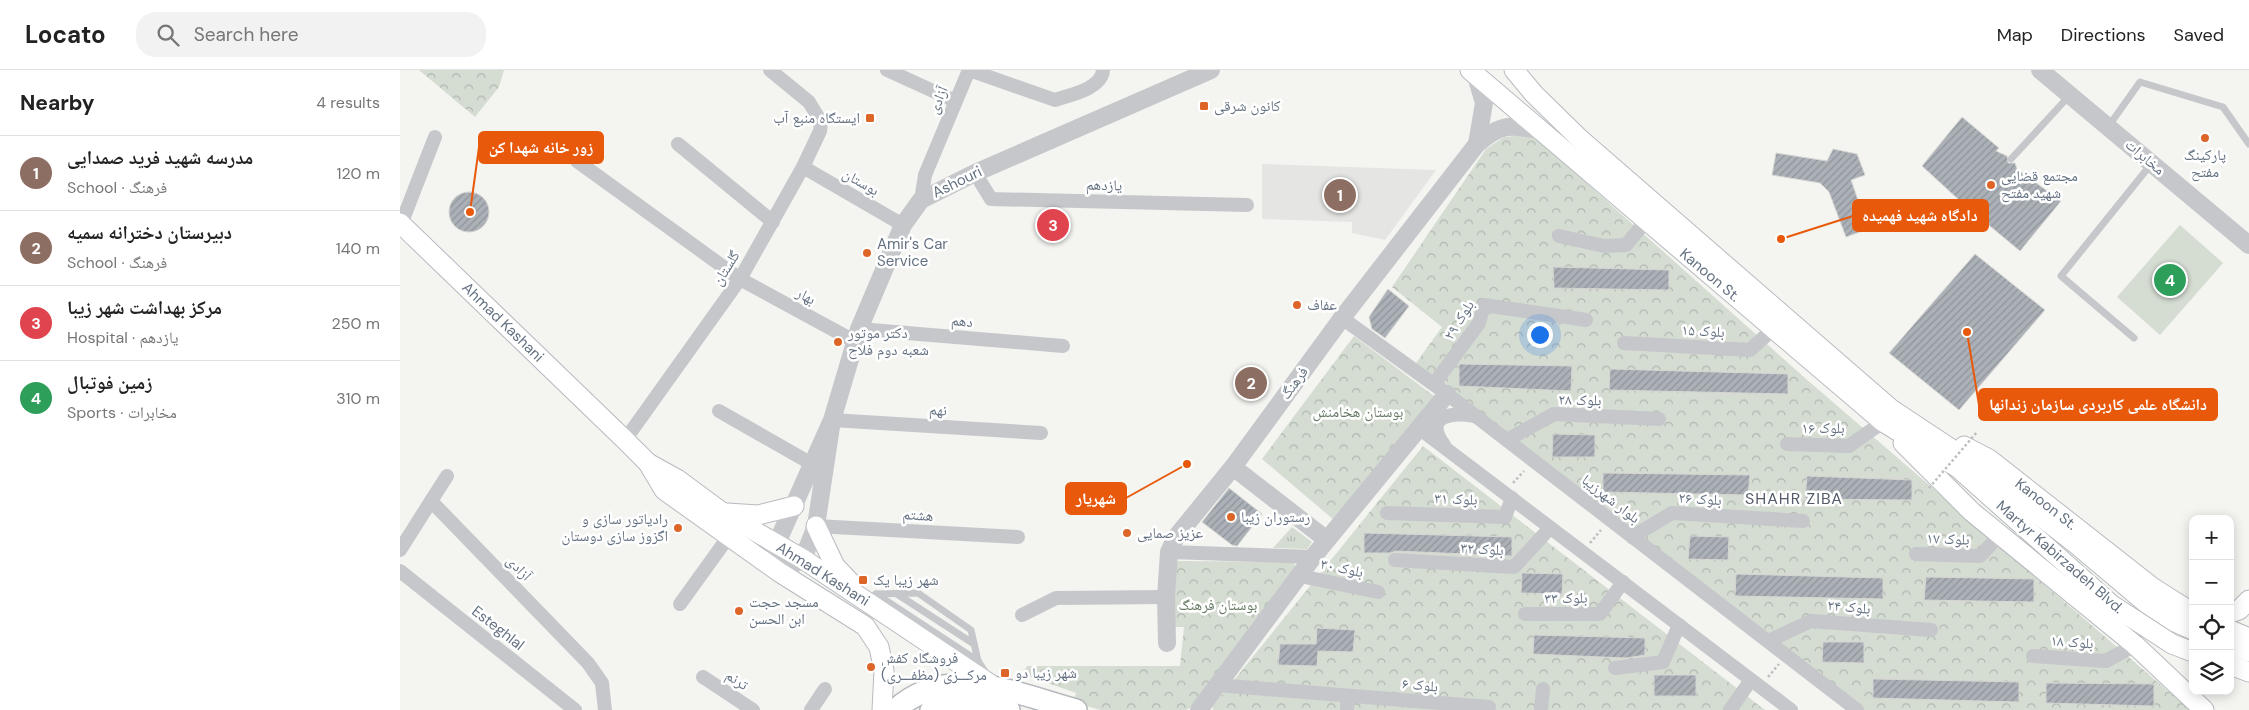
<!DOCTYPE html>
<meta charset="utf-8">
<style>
body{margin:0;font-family:"DM Sans","Noto Naskh Arabic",sans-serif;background:#f2f2f2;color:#222}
.controls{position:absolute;right:15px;bottom:15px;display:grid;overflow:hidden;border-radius:10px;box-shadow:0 2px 12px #0003}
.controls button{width:45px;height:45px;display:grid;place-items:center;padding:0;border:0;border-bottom:1px solid #e0e0e0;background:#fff;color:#222;font:25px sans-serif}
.you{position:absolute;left:1139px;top:264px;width:18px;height:18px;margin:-12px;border:4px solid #fff;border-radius:50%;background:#1a73e8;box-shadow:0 0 0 8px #1a73e833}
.badge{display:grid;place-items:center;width:32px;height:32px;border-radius:50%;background:#0f766e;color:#fff;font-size:16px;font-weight:700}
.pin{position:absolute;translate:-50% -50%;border:2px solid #fff;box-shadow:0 1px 5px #0006}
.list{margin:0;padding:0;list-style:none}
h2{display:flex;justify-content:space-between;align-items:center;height:65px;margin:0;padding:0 20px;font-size:21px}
h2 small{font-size:16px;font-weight:400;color:#767676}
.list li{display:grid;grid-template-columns:32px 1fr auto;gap:15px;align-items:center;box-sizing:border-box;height:75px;padding:0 20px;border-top:1px solid #e0e0e0}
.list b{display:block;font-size:19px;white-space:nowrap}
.list p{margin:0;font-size:16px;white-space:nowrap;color:#767676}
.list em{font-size:16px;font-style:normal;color:#767676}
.icon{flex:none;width:28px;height:28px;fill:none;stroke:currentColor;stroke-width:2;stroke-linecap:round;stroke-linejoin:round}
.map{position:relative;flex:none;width:1849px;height:640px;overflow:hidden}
header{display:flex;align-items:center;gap:30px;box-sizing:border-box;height:70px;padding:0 25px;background:#fff;border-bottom:1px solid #e0e0e0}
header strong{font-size:24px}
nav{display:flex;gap:28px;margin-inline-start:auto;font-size:18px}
.search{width:350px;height:45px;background:#f2f2f2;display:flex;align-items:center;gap:12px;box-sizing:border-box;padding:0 18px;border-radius:20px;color:#767676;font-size:19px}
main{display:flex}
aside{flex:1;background:#fff}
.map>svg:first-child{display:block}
.built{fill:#e5e6e4}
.grass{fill:url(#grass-tufts)}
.forest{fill:url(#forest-crowns)}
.pitch{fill:#d5dcd2}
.building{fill:url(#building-hatch);stroke:#d6d6d4}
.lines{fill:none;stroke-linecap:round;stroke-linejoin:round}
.secondary-casing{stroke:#b7babf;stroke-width:21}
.primary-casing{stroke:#b5b8bc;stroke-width:24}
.path{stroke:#bcbec0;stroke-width:2.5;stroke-dasharray:2.5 2.5;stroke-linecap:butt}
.service{stroke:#c5c7cb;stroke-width:7}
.minor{stroke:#c5c7cb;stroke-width:14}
.tertiary{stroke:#c5c7cb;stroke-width:18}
.secondary{stroke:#fff;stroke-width:19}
.primary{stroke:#fff;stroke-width:21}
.path-bridge{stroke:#bcbec0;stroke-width:2.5;stroke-dasharray:2.5 2.5;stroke-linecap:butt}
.poi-dot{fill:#de6528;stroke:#fff;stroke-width:2}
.labels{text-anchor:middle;stroke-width:5;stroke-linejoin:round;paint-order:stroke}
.street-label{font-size:15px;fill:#647181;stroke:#fff}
.poi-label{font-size:15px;fill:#647181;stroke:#fff;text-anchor:start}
.park-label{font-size:15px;fill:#657963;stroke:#fff}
.neighbourhood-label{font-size:16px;letter-spacing:1px;fill:#525b67;stroke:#fff}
.leader{fill:none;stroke:#e8590c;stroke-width:2}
.callout-dot{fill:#e8590c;stroke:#fff;stroke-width:2}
.callout{fill:#e8590c;stroke:#e8590c;stroke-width:2}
.callout-label{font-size:16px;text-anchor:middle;font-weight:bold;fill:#fff}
</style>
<header>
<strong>Locato</strong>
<div class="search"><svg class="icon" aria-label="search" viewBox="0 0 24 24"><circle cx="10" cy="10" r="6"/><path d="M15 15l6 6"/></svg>Search here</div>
<nav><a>Map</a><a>Directions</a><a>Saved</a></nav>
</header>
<main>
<aside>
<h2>Nearby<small>4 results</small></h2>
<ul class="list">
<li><span class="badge" style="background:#8d6e63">1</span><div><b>مدرسه شهید فرید صمدایی</b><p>School · فرهنگ</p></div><em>120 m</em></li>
<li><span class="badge" style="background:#8d6e63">2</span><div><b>دبیرستان دخترانه سمیه</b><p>School · فرهنگ</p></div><em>140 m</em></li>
<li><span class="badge" style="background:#e0444e">3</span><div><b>مرکز بهداشت شهر زیبا</b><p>Hospital · یازدهم</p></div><em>250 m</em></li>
<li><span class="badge" style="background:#2e9e5b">4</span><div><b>زمین فوتبال</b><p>Sports · مخابرات</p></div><em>310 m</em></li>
</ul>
</aside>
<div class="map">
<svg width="1849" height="640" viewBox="0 0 1849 640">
<defs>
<pattern id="grass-tufts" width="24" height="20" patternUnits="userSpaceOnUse" patternTransform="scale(1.25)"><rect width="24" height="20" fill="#d5dcd2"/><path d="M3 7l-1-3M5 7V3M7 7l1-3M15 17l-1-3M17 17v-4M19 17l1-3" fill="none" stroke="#b0b7b0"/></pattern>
<pattern id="forest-crowns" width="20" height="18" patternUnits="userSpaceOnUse" patternTransform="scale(1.25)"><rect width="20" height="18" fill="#d5dcd2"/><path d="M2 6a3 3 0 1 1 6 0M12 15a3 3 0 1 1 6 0" fill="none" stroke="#b0b7b0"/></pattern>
<pattern id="building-hatch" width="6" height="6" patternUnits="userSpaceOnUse" patternTransform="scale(1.25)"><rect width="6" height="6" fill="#abb1b7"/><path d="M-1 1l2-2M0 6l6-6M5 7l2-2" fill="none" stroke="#8f949a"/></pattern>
</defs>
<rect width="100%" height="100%" fill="#f4f5f1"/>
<!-- built -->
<polygon class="built" points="862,94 1036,100 985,170 952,163 952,152 862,149"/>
<!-- grass -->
<polygon class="grass" points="892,457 912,472 907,479 873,478"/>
<!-- forest -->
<g class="forest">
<polygon points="19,0 104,0 99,17 75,47"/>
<polygon points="1125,65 1136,68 1405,308 1790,640 1462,640 1368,571 1016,293 1042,257 992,217 1086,79 1104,67"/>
<polygon points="954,266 1034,326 934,450 862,389"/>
<polygon points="1023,376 1365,640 813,640 813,636"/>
<polygon points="776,491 893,492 897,499 790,638 786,640 700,640 673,632 676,623 622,604 627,596 780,596 784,557 774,557"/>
</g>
<!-- pitch -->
<polygon class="pitch" points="1780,155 1823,193 1760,265 1717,227"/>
<!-- building -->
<g class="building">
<polygon points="1562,47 1599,78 1596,81 1607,86 1608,93 1615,93 1617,99 1661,131 1620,181 1578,146 1564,142 1558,129 1522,96"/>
<polygon points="1433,79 1457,84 1465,105 1451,110 1468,159 1446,167 1429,122 1420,113 1372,105 1376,83 1427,91"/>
<circle cx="69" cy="142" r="20"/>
<polygon points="1575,184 1645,240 1559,340 1489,283"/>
<polygon points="1153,197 1269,200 1269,220 1154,218"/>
<polygon points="988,219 1009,236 985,268 972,259 969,247"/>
<polygon points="1059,294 1172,296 1171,321 1059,316"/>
<polygon points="1210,299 1388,304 1388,324 1209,320"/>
<polygon points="1153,364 1195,365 1195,387 1152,387"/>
<polygon points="1203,403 1350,405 1348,425 1203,422"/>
<polygon points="1407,406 1512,410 1512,430 1405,429"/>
<polygon points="829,418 862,444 837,476 832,475 802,452"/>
<polygon points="964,463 1112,467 1112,486 996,481 990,483 964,483"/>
<polygon points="1290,466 1329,467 1328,490 1288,489"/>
<polygon points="1122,503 1163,504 1162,524 1121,523"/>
<polygon points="1336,504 1483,508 1483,529 1335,526"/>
<polygon points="1526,507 1634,509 1634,532 1524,530"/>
<polygon points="917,558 955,560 953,582 918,581 917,596 878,595 880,574 916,574"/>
<polygon points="1134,565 1245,568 1245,585 1226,588 1133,584"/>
<polygon points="1423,572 1464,572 1464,593 1422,592"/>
<rect x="1254" y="605" width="42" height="21"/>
<polygon points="1473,609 1619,612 1619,632 1473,628"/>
<polygon points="1646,613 1754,614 1754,636 1646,633"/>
</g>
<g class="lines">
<defs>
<g id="secondary">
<polyline points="1070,0 1483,352 1558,398 1712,535 1772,574 1793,582"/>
<polyline points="1114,0 1134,24 1180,69 1491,339 1568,390 1676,474 1746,533 1775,552 1793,560"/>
<polyline points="0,153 225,370 248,393 264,420 379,502 465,556 479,577 484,601 482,640"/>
<polyline points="1503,373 1572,442 1735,575 1804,640"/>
<polyline points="1564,376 1589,389 1752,517 1793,543"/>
<polyline points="248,393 277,409 323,443 403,489 596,618"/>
<polyline points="327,443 358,445 394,436"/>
<polyline points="416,456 435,496 451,513"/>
<polyline points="1830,543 1839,540 1849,530"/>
<polyline points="1830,560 1849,568"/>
<polyline points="1830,575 1849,582"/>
<polyline points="1830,595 1849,602"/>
</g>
<g id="primary">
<path d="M 495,640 C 549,592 615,623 676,640"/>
<path d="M 531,640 C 556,626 583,633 609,640"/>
</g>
</defs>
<!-- secondary casing -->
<use href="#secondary" class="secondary-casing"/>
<!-- primary casing -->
<use href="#primary" class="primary-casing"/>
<!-- path -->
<g class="path">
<polyline points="1113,413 1124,401"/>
<polyline points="1190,473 1201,460"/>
<polyline points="1368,607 1379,594"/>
</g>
<!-- service -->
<g class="service">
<polyline points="1708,57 1740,12 1823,37 1849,74"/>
<polyline points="1611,89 1670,25"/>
<polyline points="1734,268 1661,206 1752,93"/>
<polyline points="476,524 578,591"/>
<polyline points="497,524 574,574"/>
<polyline points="468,531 476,524 518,523 571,560 578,591 588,606"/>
</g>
<!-- minor -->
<g class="minor">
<polyline points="487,0 555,31"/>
<polyline points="278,74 373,152"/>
<polyline points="177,91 340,209 456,272"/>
<polyline points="403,97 503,155"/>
<polyline points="575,103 591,129 847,135"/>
<path d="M 521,130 L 525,105 L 569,0 L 655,30 C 669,25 702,19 703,0"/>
<polyline points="0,157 35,67"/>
<polyline points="1159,166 1204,176 1226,175 1246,151"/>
<polyline points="942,248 1047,324 1457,640"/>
<polyline points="459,259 663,276"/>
<polyline points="1224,273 1350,280 1373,259"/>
<polyline points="1034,314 1079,253 1084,235 1186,250"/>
<polyline points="319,341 412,394"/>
<polyline points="432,350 641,363"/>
<polyline points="1020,359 1391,640"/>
<polyline points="225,370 340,209 403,97 420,61 421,52 409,32 370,0"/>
<polyline points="1107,370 1154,344 1259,349"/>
<polyline points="1387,374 1449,376 1483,352"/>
<path d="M 1044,375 C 1022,345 1053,342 1075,346"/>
<polyline points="31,431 47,406"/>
<polyline points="987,443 1105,447 1112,428"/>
<polyline points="416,456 618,467"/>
<polyline points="1232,467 1272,443 1403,451"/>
<polyline points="0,480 31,431 188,593 202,613 205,640"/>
<polyline points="769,482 913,487"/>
<polyline points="1516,484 1580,486 1600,465"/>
<polyline points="995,490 1114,497 1150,458"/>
<polyline points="0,501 175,640"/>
<polyline points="900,506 978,522"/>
<polyline points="280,534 329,466"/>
<polyline points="1125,544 1200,544 1223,512"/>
<polyline points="622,545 656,528 766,527"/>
<polyline points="1368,571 1411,551 1531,560"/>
<polyline points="1633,586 1706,591 1735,575"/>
<polyline points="1215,598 1263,592 1279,555"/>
<polyline points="303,607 353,640"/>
<polyline points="817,615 1089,637"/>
<polyline points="411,640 425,619"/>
<polyline points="947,640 948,626"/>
<polyline points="1141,640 1143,619"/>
<polyline points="1330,640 1351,610"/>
</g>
<!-- tertiary -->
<g class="tertiary">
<polyline points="1640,0 1849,175"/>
<polyline points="1076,6 1084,33 1077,74"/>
<polyline points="432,350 416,456 403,489 379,502 376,475 432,350 459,259 503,155 521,130 575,103 811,0"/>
<polyline points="833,397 927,470"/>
<path d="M 767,573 L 766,527 L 769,482 L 776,467 L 833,397 L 942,248 L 1077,74 C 1102,53 1108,55 1139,60"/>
<polyline points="799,640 913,487 1047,324"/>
</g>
<!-- secondary -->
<use href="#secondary" class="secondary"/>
<!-- primary -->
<use href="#primary" class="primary"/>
<!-- path-bridge -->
<polyline class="path-bridge" points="1529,418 1577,362"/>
</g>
<!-- markers -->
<g class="poi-dot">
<rect x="799" y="31" width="10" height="10" rx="2.5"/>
<rect x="465" y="43" width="10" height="10" rx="2.5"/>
<circle cx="1805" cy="68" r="5"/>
<circle cx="1591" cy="115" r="5"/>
<circle cx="467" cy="183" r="5"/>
<circle cx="897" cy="235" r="5"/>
<circle cx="438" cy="272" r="5"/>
<circle cx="831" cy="447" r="5"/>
<circle cx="278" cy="458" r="5"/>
<circle cx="727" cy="463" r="5"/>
<rect x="458" y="505" width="10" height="10" rx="2.5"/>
<circle cx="339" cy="541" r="5"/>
<circle cx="471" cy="597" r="5"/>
<rect x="600" y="598" width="10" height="10" rx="2.5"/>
</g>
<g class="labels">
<!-- street labels -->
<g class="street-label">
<text transform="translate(538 30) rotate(-67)" y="5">آزادی</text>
<text transform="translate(1745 87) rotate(40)" y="5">مخابرات</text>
<text transform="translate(461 112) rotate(30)" y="5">بوستان</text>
<text transform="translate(557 112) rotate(-26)" y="5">Ashouri</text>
<text transform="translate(704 115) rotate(1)" y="5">یازدهم</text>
<text transform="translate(326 198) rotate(-58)" y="5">گلستان</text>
<text transform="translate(1310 205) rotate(40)" y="5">Kanoon St.</text>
<text transform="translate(406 226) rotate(29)" y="5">بهار</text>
<text transform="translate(1059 250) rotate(-58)" y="5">بلوک ۲۹</text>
<text transform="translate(562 251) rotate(5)" y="5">دهم</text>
<text transform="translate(103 252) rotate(44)" y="5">Ahmad Kashani</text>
<text transform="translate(1303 261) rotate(3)" y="5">بلوک ۱۵</text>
<text transform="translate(894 313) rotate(-54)" y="5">فرهنگ</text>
<text transform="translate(1180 330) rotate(1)" y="5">بلوک ۲۸</text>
<text transform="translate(538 340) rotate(4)" y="5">نهم</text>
<text x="1423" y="363">بلوک ۱۶</text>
<text transform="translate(1056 429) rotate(2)" y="5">بلوک ۳۱</text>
<text transform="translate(1211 429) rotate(38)" y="5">بلوار شهرزیبا</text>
<text transform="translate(1300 429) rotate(3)" y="5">بلوک ۲۶</text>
<text transform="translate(1646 434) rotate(38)" y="5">Kanoon St.</text>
<text transform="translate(518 445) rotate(3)" y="5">هشتم</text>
<text transform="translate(1548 469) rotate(2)" y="5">بلوک ۱۷</text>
<text transform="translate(1082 479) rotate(3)" y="5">بلوک ۳۲</text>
<text transform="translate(1660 487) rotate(41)" y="5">Martyr Kabirzadeh Blvd.</text>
<text transform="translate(119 498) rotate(46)" y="5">آزادی</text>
<text transform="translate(942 498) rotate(12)" y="5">بلوک ۳۰</text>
<text transform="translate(423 504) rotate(32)" y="5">Ahmad Kashani</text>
<text transform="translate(1166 528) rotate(-1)" y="5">بلوک ۳۳</text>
<text transform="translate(1449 537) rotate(5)" y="5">بلوک ۲۴</text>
<text transform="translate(98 558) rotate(38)" y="5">Esteghlal</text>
<text transform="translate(1672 572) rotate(4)" y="5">بلوک ۱۸</text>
<text transform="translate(337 610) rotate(33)" y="5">ترنم</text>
<text transform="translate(1020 615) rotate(5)" y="5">بلوک ۶</text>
</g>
<!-- poi labels -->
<g class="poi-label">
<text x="814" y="41">کانون شرقی</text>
<text x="460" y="53" text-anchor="end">ایستگاه منبع آب</text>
<text x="1805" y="90" text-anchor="middle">پارکینگ<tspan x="1805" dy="17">مفتح</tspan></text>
<text x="1601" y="111">مجتمع قضایی<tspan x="1601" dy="17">شهید مفتح</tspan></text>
<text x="477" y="179">Amir's Car<tspan x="477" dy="17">Service</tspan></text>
<text x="907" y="240">عفاف</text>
<text x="448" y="268">دکتر موتور<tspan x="448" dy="17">شعبه دوم فلاح</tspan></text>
<text x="841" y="452">رستوران زیبا</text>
<text x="268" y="454" text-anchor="end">رادیاتور سازی و<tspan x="268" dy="17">اگزوز سازی دوستان</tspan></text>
<text x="737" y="468">عزیز صمایی</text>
<text x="473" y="515">شهر زیبا یک</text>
<text x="349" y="537">مسجد حجت<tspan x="349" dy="17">ابن الحسن</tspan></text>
<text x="481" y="593">فروشگاه کفش<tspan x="481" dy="17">مرکـــزی (مظفـــری)</tspan></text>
<text x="615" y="608">شهر زیبا دو</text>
</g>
<!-- park labels -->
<g class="park-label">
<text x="958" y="347">بوستان هخامنش</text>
<text x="818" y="540">بوستان فرهنگ</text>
</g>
<!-- neighbourhood labels -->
<g class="neighbourhood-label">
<text x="1394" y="434">SHAHR ZIBA</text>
</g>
</g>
<!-- callouts -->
<path class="leader" d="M70 142L79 77M1381 169L1453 146M1567 262L1579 335M787 394L726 428"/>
<g class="callout-dot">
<circle cx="70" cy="142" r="5"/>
<circle cx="1381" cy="169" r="5"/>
<circle cx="1567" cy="262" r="5"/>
<circle cx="787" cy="394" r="5"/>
</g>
<g class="callout">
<rect x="79" y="62" width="124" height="31" rx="5"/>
<rect x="1453" y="130" width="135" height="31" rx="5"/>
<rect x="1579" y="319" width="238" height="31" rx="5"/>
<rect x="666" y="413" width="60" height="31" rx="5"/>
</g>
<g class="callout-label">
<text x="141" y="83">زور خانه شهدا کن</text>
<text x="1520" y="151">دادگاه شهید فهمیده</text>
<text x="1698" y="340">دانشگاه علمی کاربردی سازمان زندانها</text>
<text x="696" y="434">شهریار</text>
</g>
</svg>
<div class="controls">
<button>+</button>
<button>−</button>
<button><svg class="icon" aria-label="locate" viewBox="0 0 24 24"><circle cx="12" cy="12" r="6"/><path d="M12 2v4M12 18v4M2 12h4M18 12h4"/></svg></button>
<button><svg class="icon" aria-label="layers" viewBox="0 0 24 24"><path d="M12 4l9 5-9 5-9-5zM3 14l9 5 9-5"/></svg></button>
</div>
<div class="you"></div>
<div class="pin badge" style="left:940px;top:125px;background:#8d6e63">1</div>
<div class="pin badge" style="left:851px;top:313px;background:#8d6e63">2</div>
<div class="pin badge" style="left:653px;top:155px;background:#e0444e">3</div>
<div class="pin badge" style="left:1770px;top:210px;background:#2e9e5b">4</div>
</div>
</main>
